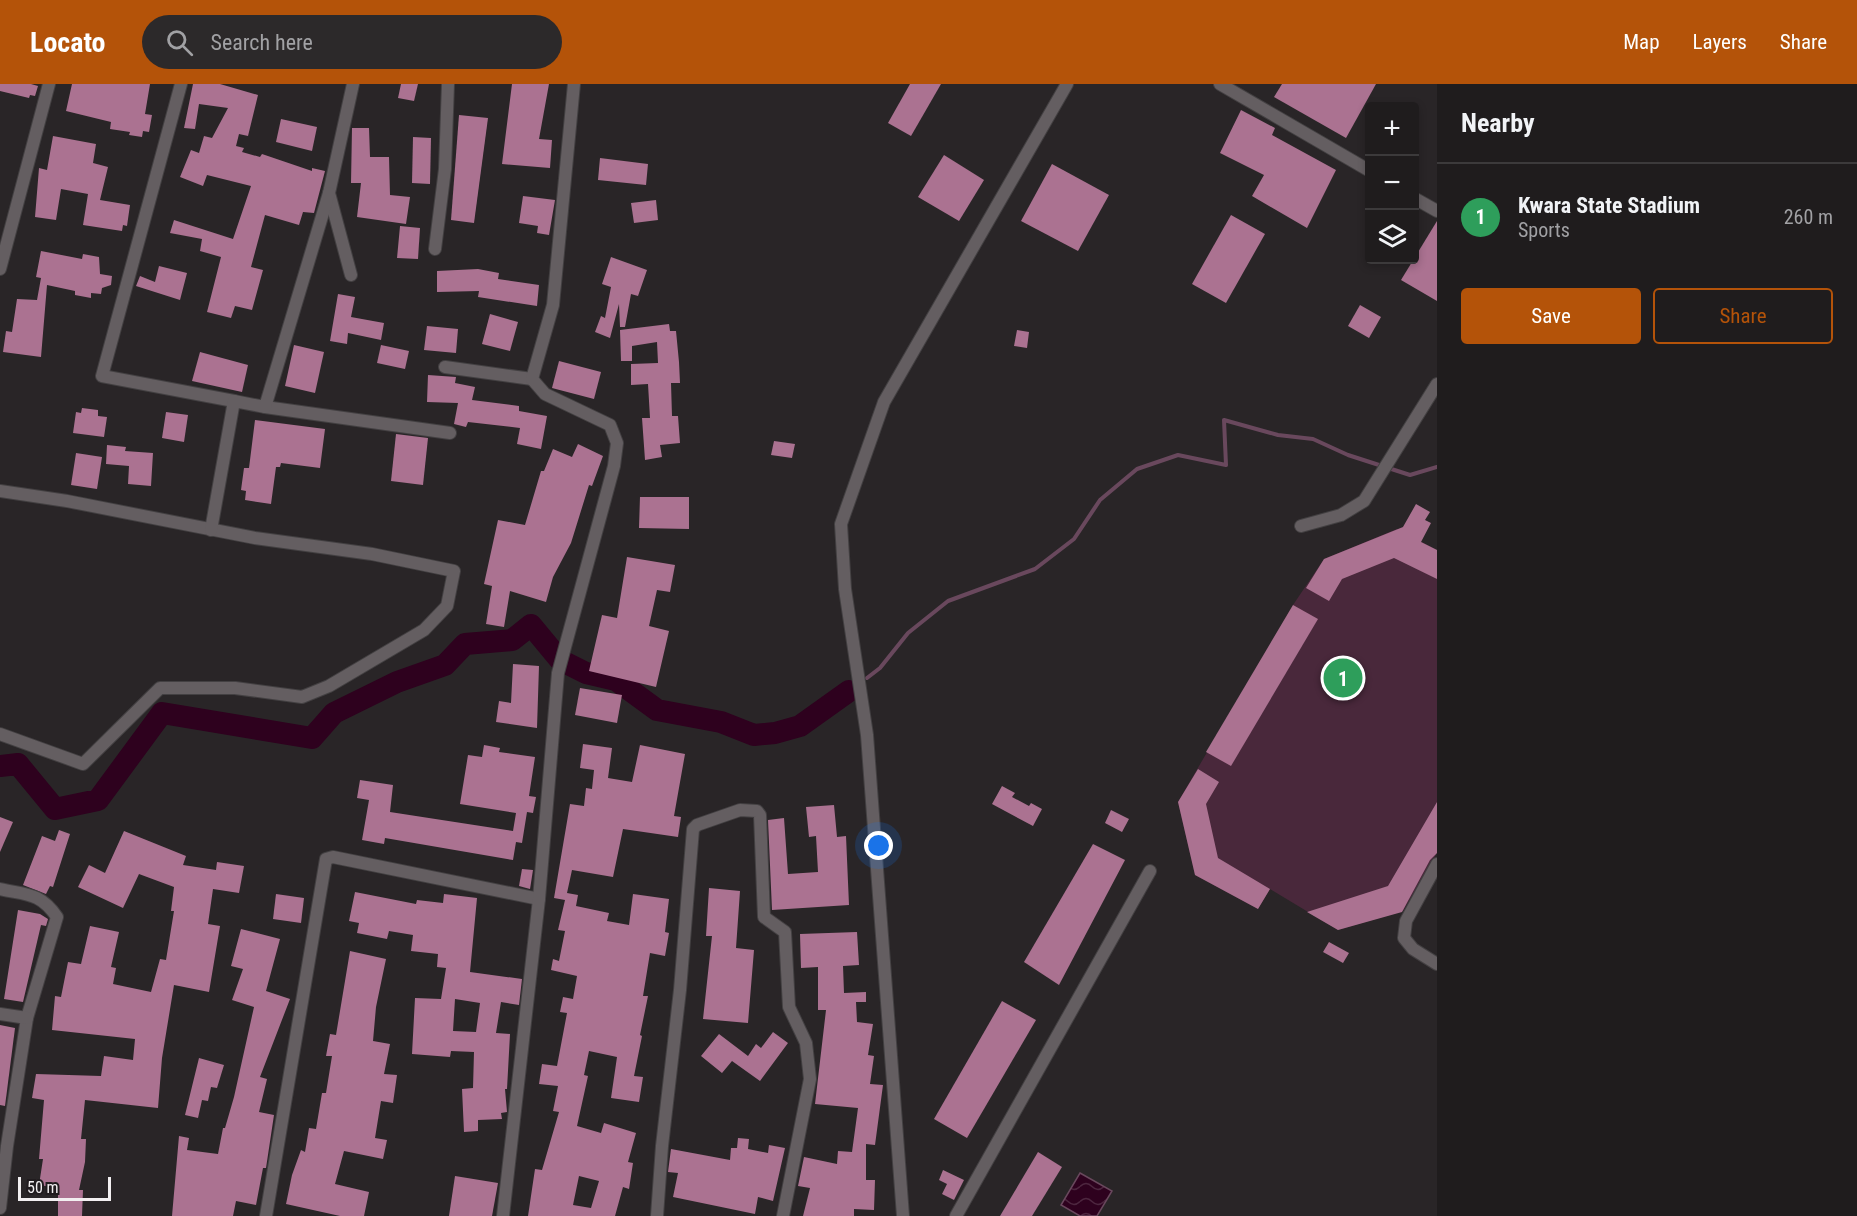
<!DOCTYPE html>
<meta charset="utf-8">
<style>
body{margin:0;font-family:"Roboto Condensed",sans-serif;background:#2c292a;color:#f1f3f6}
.controls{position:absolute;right:18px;top:18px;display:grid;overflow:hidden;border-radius:6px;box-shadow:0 3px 9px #0003}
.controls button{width:54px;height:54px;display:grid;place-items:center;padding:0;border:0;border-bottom:2px solid #3c3a3b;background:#1f1c1d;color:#f1f3f6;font:30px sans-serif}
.scale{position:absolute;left:18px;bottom:15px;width:93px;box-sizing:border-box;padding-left:6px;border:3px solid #f2eff1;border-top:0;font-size:16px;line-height:21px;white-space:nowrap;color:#f2eff1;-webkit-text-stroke:4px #201b1e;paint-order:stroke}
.you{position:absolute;left:879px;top:762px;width:21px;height:21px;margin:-15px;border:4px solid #fff;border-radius:50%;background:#1a73e8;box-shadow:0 0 0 9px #1a73e833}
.badge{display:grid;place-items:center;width:39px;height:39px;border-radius:50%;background:#b45309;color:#fff;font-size:20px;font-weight:700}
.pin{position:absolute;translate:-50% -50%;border:3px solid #fff;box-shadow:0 2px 6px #0006}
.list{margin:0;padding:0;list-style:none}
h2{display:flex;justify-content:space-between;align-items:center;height:78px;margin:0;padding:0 24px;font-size:26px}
h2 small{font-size:20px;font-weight:400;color:#a1a1a4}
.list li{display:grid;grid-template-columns:39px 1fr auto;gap:18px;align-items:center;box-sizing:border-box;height:108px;padding:0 24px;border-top:2px solid #3c3a3b}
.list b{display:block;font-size:22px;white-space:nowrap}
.list p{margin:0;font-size:20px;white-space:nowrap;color:#a1a1a4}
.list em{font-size:20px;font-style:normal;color:#a1a1a4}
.actions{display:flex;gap:12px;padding:18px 24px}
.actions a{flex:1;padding:14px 0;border:2px solid #b45309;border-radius:6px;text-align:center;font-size:21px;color:#b45309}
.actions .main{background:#b45309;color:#fff}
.icon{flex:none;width:33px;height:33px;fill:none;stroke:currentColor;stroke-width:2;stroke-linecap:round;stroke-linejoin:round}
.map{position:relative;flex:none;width:1437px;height:1132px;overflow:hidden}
header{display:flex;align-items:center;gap:36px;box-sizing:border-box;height:84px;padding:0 30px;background:#b45309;color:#fff}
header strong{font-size:28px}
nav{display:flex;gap:33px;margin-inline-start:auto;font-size:21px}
.search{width:420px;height:54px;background:#2c292a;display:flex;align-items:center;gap:15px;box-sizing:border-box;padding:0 21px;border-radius:33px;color:#a1a1a4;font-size:22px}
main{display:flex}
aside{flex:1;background:#1f1c1d}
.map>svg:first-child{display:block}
.green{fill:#49283b}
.water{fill:url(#water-waves);stroke:#69485d;stroke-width:1.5}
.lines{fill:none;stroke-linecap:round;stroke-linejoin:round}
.stream{stroke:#69485d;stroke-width:4}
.river{stroke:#2e011e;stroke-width:22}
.building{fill:#ab7291;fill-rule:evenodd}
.minor-casing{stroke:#434042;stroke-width:14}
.minor{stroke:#645e61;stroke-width:12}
</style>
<header>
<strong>Locato</strong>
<div class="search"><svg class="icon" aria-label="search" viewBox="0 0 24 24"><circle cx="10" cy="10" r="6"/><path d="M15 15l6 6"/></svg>Search here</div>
<nav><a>Map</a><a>Layers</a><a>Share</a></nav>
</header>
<main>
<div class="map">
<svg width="1437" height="1132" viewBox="0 0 1437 1132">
<defs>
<pattern id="water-waves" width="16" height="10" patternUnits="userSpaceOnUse" patternTransform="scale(1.5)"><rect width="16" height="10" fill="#2e011e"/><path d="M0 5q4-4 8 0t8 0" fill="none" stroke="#4d263f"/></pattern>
</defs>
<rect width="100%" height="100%" fill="#292527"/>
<!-- green -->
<polygon class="green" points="1397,445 1437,466 1437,769 1403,827 1338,846 1270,805 1258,825 1195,791 1178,718 1293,521 1324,475"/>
<!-- water -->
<polygon class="water" points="1080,1089 1112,1107 1097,1132 1080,1132 1061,1121"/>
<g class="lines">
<!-- stream -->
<polyline class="stream" points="867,594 880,584 908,549 948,517 1035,485 1074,455 1100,416 1137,385 1178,371 1226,381 1224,336 1278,351 1313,355 1348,371 1410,391 1437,383"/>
<!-- river -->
<polyline class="river" points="0,682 18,680 55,725 98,716 162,629 312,654 334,629 397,598 445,581 465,560 512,556 531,541 560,576 586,589 616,596 657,626 721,638 754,651 775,649 800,642 849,607"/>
</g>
<!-- building -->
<g class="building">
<polygon points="0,0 31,0 38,2 35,12 30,11 29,14 0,7"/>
<polygon points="72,0 150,0 145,30 152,31 149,48 143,47 142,53 129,51 130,48 110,45 111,38 66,27"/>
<polygon points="193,0 220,0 258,11 248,52 239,50 236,62 244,64 242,68 260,73 262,70 312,87 312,84 325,87 314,129 303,128 299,141 265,131 251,183 263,186 252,226 235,222 231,234 207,228 221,173 200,167 202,155 170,149 174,136 233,155 251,102 207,91 203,102 180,93 191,66 199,69 204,52 212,54 228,24 199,20 195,45 184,44"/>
<polygon points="401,0 418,0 414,17 398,14"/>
<polygon points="512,0 549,0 539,55 552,56 550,84 502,80"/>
<polygon points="910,0 941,0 911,52 888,39"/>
<polygon points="1282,0 1376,0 1346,54 1274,13"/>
<polygon points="1241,26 1275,44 1272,51 1336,86 1307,144 1252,112 1264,91 1220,69"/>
<polygon points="459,31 488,34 474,139 451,136"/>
<polygon points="281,35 317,43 312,67 276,58"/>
<polygon points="352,44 369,44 370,73 389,73 390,111 410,113 406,140 357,133 361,99 351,99"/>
<polygon points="53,52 96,60 93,79 108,83 100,116 130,121 127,142 123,141 122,147 83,141 88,110 61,105 56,136 35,133 39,84 47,86"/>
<polygon points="413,53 431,54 430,100 412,99"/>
<polygon points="944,71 984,96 959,137 918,113"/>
<polygon points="600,74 648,80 646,101 598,96"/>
<polygon points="1052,80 1109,111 1078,167 1021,137"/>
<polygon points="523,112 555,116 549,151 537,149 538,142 519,139"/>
<polygon points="656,116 658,136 634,139 631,119"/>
<polygon points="1231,131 1265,150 1226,219 1192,200"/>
<polygon points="1437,137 1437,217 1401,196"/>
<polygon points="400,142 420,144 418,175 397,174"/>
<polygon points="41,167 82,175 83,170 99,173 100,190 112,192 111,201 102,204 101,210 91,209 91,214 75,211 75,207 47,201 41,273 3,268 6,247 12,248 17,215 37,216 41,194 36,193"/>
<polygon points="611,173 647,186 638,212 631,210 625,243 620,243 619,220 610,254 595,248 601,232 605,234 611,203 602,200"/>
<polygon points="159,182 187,189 180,216 136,202 140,192 155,198"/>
<polygon points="478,185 499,189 498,195 539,201 537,222 478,213 479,207 437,208 437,187"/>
<polygon points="338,210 355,213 351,233 384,239 381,256 348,249 347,260 330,257"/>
<polygon points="1360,221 1381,233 1369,254 1348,242"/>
<polygon points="490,230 518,238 510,267 482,260"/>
<polygon points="669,240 670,247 676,247 679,278 680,299 671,299 672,332 678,332 680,359 660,361 662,373 645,376 642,334 650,334 648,300 631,301 631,280 658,279 657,258 632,262 632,277 621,277 620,246"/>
<polygon points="427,242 458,245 456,269 424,266"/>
<polygon points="1017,246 1029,248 1027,264 1014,262"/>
<polygon points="294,261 324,268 315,309 285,302"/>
<polygon points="381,261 409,267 405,285 377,279"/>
<polygon points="200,268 248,281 242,308 192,297"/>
<polygon points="559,277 601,288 594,315 552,304"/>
<polygon points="428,291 456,293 455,299 475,303 472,316 519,322 519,327 547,332 541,365 517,360 520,344 468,338 466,343 454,340 458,319 427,318"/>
<polygon points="82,324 98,326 98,332 107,333 104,353 73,349 76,328 81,329"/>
<polygon points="166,328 188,331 184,358 162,354"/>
<polygon points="255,336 325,345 320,384 281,379 280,383 276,383 271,420 245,416 246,407 241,406 244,384 249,384"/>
<polygon points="396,350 428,354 423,401 391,397"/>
<polygon points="774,357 795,360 792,374 771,371"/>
<polygon points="578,360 603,372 592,402 589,401 571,459 553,493 546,518 510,507 504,543 486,540 492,502 484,500 498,436 525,441 541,387 544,387 553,365 572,373"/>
<polygon points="107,361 126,363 125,367 153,369 151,402 128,400 129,382 106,380"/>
<polygon points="76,369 102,373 97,405 71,401"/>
<polygon points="640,413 689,413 689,445 639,444"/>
<polygon points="1416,420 1430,428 1425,436 1431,439 1421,458 1437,466 1437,495 1394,474 1342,495 1329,517 1306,504 1324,475 1403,443"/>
<polygon points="627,473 675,481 670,508 657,506 649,542 669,547 656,603 589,587 602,531 617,534"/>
<polygon points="1293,521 1318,535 1231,682 1206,668"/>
<polygon points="513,580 539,582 537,644 496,638 499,617 511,619"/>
<polygon points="580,604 622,611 617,639 575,631"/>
<path d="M 583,660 L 612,664 L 608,694 L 632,698 L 640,661 L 685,670 L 674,732 L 681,733 L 678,753 L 623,745 L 613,793 L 572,786 L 567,809 L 578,811 L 576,822 L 609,829 L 607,837 L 629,841 L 633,810 L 669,815 L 665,848 L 669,849 L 665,872 L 650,869 L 643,912 L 648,912 L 640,951 L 642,952 L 634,992 L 643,993 L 639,1018 L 611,1014 L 617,973 L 589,967 L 584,991 L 588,992 L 577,1042 L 601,1049 L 604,1039 L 636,1049 L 628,1078 L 633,1079 L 629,1105 L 623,1103 L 615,1132 L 528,1132 L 535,1085 L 542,1086 L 559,1028 L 553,1027 L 558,1002 L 539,1000 L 542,980 L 557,982 L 567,929 L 560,928 L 563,913 L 573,915 L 577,892 L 551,886 L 553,875 L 559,877 L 565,847 L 558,846 L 565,816 L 554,814 L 570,720 L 584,722 L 586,704 L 592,705 L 594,686 L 580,684 ZM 579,1092 L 599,1097 L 591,1124 L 573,1121 Z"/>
<polygon points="484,661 500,664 499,668 535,673 529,712 536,713 533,729 527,728 522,759 516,758 513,776 385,754 384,760 362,756 369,716 357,714 360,696 393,701 390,728 513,747 516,729 460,720 468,671 482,673"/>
<polygon points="1198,685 1219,698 1206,720 1218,774 1270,805 1258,825 1195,791 1178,718"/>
<polygon points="1002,702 1015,709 1012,713 1029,722 1031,719 1042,725 1033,742 992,720"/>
<polygon points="1437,718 1437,769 1430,776 1402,828 1338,846 1307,828 1388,802"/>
<polygon points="834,721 837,753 846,752 849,821 772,826 768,736 784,734 788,790 818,788 816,752 809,753 806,723"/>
<polygon points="1111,726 1129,735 1122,748 1105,739"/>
<polygon points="0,733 13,738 0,768"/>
<polygon points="59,746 70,750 53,803 50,802 46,810 23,801 42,752 55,757"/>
<polygon points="124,747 186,772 183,781 216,786 217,778 244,782 239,809 213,805 208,840 220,842 209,908 174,901 162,974 158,1024 85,1016 81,1055 86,1055 85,1078 79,1106 83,1106 82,1132 58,1132 58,1104 39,1101 43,1075 39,1075 44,1016 32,1014 36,990 101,992 104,972 133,976 135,955 52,946 55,912 61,913 68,878 81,880 90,842 119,848 111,883 116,884 113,900 151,908 160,875 166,876 174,827 171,827 174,803 139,790 123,824 78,803 89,781 105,789"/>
<polygon points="1093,760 1125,776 1059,901 1024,878"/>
<polygon points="522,785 533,786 530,805 519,802"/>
<polygon points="709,804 740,807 736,864 754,866 748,939 703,935 712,852 706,852"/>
<path d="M 355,808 L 416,820 L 417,816 L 443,819 L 444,810 L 477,814 L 470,888 L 522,895 L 519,921 L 501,918 L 496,949 L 510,950 L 507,1005 L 505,1005 L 507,1028 L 501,1029 L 502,1035 L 478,1036 L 478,1047 L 464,1048 L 462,1005 L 473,1004 L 474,968 L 451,967 L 450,973 L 412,970 L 415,914 L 441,915 L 446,884 L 437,883 L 438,870 L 411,867 L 413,851 L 389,847 L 387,855 L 357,849 L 359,839 L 349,837 ZM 455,915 L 480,919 L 476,948 L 453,947 Z"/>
<polygon points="276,810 304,814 301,839 273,835"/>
<polygon points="18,826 40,830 48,835 46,842 41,841 23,918 4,915"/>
<polygon points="241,845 280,855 266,907 290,915 260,993 267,995 259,1028 274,1031 266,1084 263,1084 256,1121 236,1117 233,1132 172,1132 179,1052 189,1054 187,1066 218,1070 223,1044 225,1044 234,1013 254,923 232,916 243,885 231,882"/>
<polygon points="857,848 859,881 843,882 844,909 866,908 866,918 856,918 857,938 873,940 868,971 874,972 870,1000 883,1001 875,1061 866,1060 866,1096 875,1096 874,1126 854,1125 854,1132 803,1132 810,1104 798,1102 804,1073 837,1080 838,1067 852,1068 858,1024 815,1020 826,926 818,926 818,883 801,884 800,850"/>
<polygon points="1329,858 1349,869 1343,879 1323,868"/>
<polygon points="350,867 386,875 376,923 373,957 390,960 384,990 397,991 393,1019 381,1017 375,1054 387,1056 383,1075 344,1067 335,1100 369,1108 364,1132 340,1132 286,1120 292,1091 301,1066 305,1068 309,1044 316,1045 322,1009 326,1009 332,972 326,972 330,950 336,951"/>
<polygon points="1002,917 1036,936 967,1054 934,1035"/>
<polygon points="0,941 15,944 5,1022 0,1021"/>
<polygon points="773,948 788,959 760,997 732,977 722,989 701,972 719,950 748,972 756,960 761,964"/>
<polygon points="199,974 224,981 217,1004 211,1003 208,1017 202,1016 198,1034 185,1031"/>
<polygon points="738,1054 749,1055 748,1065 768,1069 769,1061 785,1064 773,1117 758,1113 755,1130 673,1113 678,1089 668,1088 671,1065 730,1076 731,1064 737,1064"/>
<polygon points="1038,1068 1062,1083 1032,1132 1000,1132"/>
<polygon points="943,1086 964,1096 954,1116 942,1110 947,1100 939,1096"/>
<polygon points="455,1092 498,1099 492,1132 449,1132"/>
</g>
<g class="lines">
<defs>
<g id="minor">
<polyline points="181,0 102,292 234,317"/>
<polyline points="1220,0 1370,87"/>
<polyline points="1414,114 1437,127"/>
<polyline points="435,165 445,85 448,0"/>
<polyline points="0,185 49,0"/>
<polyline points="351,191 329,109 353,0"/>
<polyline points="445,283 532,295"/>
<polyline points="265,323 450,349"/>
<polyline points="0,407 67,417 255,454 372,470 454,487 447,522 424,546 329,602 302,613 235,604 160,604 83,680 0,650"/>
<polyline points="1301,442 1341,431 1364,417 1437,300"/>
<polyline points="211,446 234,317 265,323 329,109"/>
<polyline points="1437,780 1406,837 1404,854 1413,865 1437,880"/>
<path d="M 0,805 C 26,811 40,808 57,833 L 27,934 L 7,1062 L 0,1124"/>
<polyline points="0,930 27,934"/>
<polyline points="266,1132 326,775 333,773 539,815"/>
<polyline points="503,1132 539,815 558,589 614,382 617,359 610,341 545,310 532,295 553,221 574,0"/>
<polyline points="657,1132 662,1062 680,906 693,745 697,741 740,726 757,727 760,731 764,833 785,848 789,923 806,959 810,995 783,1132"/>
<polyline points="903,1132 867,651 845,505 841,440 884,318 1067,0"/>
<polyline points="956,1132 1150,787"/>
</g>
</defs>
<!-- minor casing -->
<use href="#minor" class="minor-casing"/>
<!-- minor -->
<use href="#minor" class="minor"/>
</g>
</svg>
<div class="controls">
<button>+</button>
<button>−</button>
<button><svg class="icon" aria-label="layers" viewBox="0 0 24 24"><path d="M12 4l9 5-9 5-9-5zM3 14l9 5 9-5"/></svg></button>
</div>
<div class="scale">50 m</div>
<div class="you"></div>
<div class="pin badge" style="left:1343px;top:594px;background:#2e9e5b">1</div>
</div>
<aside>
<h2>Nearby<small></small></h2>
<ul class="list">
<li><span class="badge" style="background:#2e9e5b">1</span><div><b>Kwara State Stadium</b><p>Sports</p></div><em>260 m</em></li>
</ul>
<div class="actions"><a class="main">Save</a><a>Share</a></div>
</aside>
</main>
